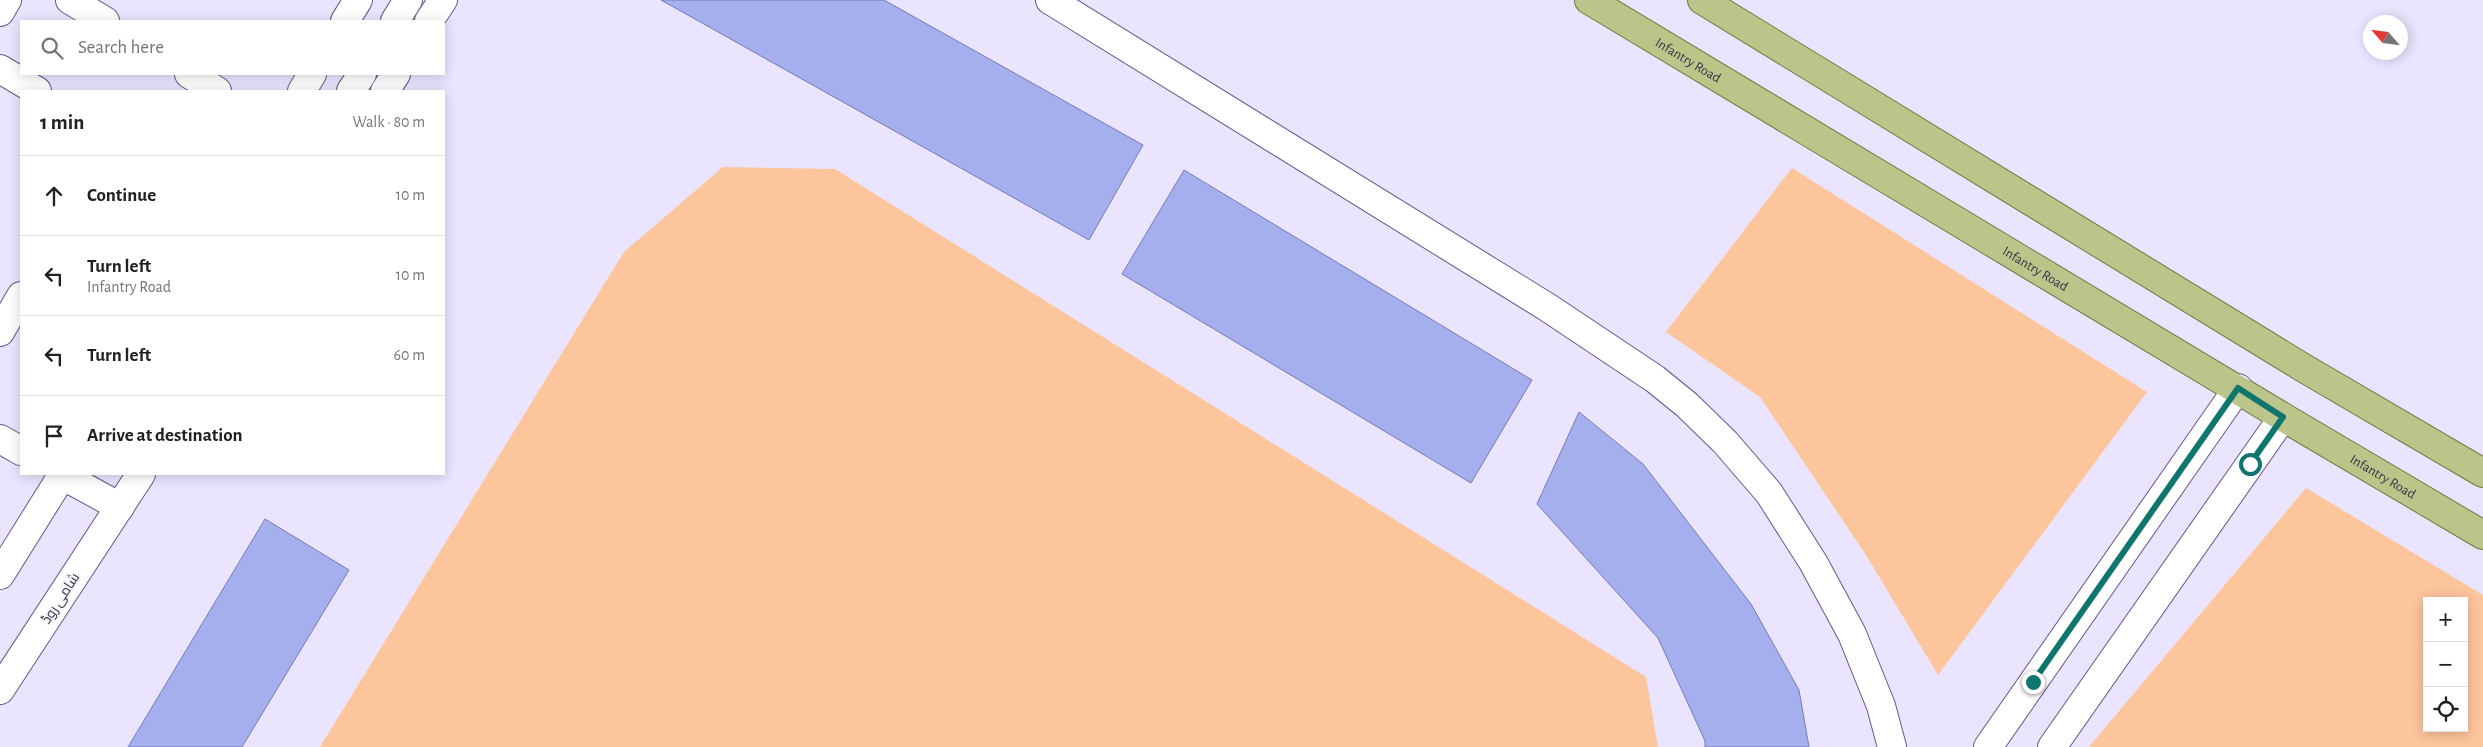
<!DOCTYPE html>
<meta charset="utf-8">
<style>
body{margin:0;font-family:"Alegreya Sans",Cairo,sans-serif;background:#f6f6f6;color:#202124}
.controls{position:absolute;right:15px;bottom:15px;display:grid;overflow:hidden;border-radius:0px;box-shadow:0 2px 12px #0003}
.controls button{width:45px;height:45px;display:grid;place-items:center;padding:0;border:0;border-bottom:1px solid #e0e0e0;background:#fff;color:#202124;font:25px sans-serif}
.compass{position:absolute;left:2363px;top:15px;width:45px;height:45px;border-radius:50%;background:#fff;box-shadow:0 2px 12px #0003;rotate:298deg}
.stop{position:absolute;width:15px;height:15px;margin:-11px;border:4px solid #0f766e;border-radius:50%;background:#fff}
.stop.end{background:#0f766e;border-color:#fff;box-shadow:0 1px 5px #0008}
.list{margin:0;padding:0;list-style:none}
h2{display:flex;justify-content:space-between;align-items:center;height:65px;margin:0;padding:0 20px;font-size:21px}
h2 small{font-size:16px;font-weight:400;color:#757577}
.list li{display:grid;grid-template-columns:32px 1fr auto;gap:15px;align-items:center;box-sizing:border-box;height:80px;padding:0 20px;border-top:1px solid #e0e0e0}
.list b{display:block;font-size:19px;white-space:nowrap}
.list p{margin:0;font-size:16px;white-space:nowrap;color:#757577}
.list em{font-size:16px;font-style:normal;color:#757577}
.icon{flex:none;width:28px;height:28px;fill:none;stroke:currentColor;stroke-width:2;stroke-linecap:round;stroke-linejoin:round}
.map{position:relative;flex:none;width:2483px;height:747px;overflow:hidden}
.search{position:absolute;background:#fff;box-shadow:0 2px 12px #0003;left:20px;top:20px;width:425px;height:55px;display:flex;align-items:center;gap:12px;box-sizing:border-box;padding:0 18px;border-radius:0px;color:#757577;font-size:19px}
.panel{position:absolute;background:#fff;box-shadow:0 2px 12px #0003;left:20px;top:90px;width:425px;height:385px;border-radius:0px}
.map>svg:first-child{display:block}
.green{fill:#fdc59c;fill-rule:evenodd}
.building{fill:#a6afed;stroke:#747cb6}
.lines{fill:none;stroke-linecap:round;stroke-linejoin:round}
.minor-casing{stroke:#68568e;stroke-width:30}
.major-casing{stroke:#707940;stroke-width:30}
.minor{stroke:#fff;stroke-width:28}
.major{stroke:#bbc589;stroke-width:28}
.route{stroke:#0f766e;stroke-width:6}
.labels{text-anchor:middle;stroke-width:4;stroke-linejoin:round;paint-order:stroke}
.street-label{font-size:14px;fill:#39324b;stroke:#f6f6f6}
</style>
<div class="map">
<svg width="2483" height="747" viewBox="0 0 2483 747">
<rect width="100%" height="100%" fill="#ebe4fe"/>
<!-- green -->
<g class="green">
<polygon points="723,167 835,169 1646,677 1658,747 320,747 624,252"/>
<polygon points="1792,168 2147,392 1938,675 1866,555 1760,397 1666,332"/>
<path d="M 2306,488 L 2483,595 L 2483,747 L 2089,747 ZM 2427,601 L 2464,601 L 2464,728 L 2427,728 Z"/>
</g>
<!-- building -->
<g class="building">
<polygon points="661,0 884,0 1143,145 1089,240"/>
<polygon points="1184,170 1532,380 1471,483 1122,274"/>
<polygon points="1579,412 1643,464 1751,604 1799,690 1809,747 1705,747 1705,741 1658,638 1537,504"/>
<polygon points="265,519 349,570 242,747 128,747"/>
</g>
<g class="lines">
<defs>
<g id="minor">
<polyline points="70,0 105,21"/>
<polyline points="1050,0 1547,307 1655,379 1687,405 1725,442 1769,493 1813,562 1852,634 1881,706 1892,747"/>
<polyline points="0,12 7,0"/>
<polyline points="345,21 358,0"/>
<polyline points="395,21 408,0"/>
<polyline points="429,21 443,0"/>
<polyline points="0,69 37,91"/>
<polyline points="189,74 217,91"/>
<polyline points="302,91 312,74"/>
<polyline points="351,91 362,74"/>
<polyline points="385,91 396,74"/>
<polyline points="0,332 21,296"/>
<polyline points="0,439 21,451"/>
<polyline points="60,474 120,507"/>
<polyline points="0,575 63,474"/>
<polyline points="0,690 141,474"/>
<polyline points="1988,747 2238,388"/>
<polyline points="2052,747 2283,417"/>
</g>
<g id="major">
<path id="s1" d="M 1589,0 L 2283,417 L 2483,535"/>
<polyline points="1702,0 2302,367 2483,473"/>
</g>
</defs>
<!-- minor casing -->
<use href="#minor" class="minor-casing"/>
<!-- major casing -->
<use href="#major" class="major-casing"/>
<!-- minor -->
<use href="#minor" class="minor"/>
<!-- major -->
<use href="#major" class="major"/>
</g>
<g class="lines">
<!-- route -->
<polyline class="route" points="2033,682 2238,388 2283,417 2250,464"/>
</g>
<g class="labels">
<!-- street labels -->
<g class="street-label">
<text dy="5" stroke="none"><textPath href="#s1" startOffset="116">Infantry Road</textPath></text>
<text dy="5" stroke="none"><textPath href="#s1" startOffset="521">Infantry Road</textPath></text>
<text dy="5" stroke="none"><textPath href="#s1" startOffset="926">Infantry Road</textPath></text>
<text transform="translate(60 598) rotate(-57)" y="5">شامی روڈ</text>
</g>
</g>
</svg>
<div class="controls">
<button>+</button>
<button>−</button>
<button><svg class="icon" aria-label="locate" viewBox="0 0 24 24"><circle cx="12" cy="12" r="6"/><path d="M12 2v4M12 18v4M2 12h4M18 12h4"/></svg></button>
</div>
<svg class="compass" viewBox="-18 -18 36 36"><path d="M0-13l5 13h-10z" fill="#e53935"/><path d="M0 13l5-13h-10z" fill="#757577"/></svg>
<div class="stop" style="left:2250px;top:464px"></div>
<div class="stop end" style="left:2033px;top:682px"></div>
<div class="search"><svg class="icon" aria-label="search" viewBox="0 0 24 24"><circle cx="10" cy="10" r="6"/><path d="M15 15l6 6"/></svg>Search here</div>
<section class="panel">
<h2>1 min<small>Walk · 80 m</small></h2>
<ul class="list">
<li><svg class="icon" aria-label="ahead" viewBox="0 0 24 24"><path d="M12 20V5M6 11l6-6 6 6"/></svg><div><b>Continue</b></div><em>10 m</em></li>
<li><svg class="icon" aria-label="left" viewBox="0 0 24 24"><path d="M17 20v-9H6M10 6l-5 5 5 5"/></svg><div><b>Turn left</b><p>Infantry Road</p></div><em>10 m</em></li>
<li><svg class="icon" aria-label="left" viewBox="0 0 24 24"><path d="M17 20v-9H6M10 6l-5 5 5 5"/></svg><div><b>Turn left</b></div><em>60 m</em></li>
<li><svg class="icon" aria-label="arrive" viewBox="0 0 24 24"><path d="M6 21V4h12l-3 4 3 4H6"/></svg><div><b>Arrive at destination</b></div></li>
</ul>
</section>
</div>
